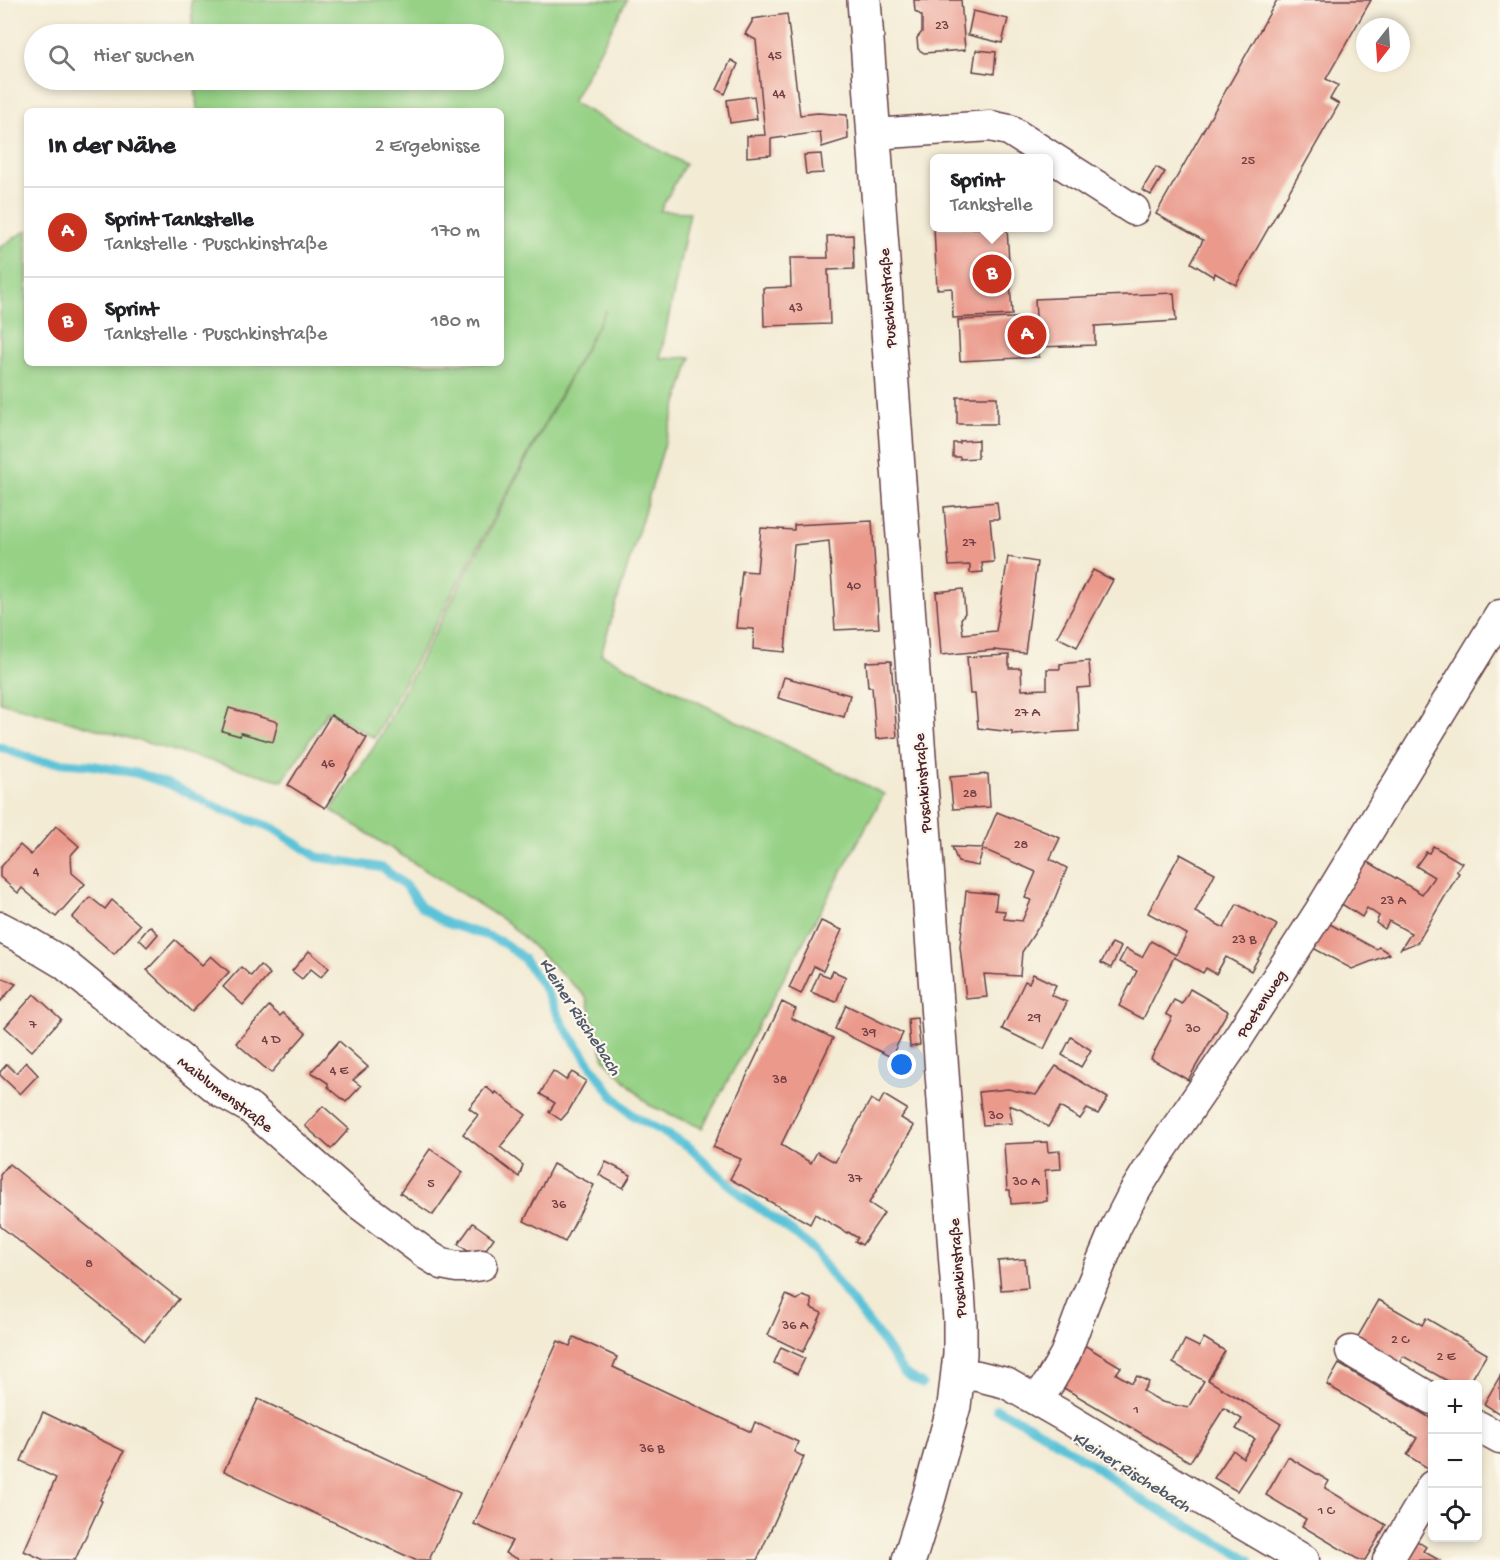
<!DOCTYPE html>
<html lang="de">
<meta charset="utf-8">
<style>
body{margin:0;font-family:"Gochi Hand",sans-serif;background:#f6f6f6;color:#202124}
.controls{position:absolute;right:18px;bottom:18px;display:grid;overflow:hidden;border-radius:9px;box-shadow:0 3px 9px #0003}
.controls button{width:54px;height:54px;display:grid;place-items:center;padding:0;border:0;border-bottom:2px solid #e0e0e0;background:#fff;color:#202124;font:30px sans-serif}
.compass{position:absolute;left:1356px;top:18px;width:54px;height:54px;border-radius:50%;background:#fff;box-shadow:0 3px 9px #0003;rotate:197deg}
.you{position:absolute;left:902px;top:1065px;width:21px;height:21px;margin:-15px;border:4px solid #fff;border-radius:50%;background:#1a73e8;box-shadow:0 0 0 9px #1a73e833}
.badge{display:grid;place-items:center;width:39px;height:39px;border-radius:50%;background:#c8321e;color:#fff;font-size:20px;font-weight:700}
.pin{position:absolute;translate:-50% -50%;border:3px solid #fff;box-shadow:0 2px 6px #0006}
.popup{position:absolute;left:930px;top:154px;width:123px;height:78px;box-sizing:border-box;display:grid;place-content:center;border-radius:9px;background:#fff;filter:drop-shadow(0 2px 4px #0005);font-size:20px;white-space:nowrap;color:#757577}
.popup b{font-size:22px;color:#202124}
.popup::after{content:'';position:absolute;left:50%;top:100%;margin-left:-12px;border:12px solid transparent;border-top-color:#fff}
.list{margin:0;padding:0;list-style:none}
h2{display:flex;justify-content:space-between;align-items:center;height:78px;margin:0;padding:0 24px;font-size:26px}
h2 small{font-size:20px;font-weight:400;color:#757577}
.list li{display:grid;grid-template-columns:39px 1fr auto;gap:18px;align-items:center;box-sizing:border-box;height:90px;padding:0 24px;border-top:2px solid #e0e0e0}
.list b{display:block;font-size:22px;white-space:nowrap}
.list p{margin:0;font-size:20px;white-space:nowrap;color:#757577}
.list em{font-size:20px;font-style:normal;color:#757577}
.icon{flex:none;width:33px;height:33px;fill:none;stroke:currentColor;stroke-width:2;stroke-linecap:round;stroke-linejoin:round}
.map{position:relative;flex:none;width:1500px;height:1560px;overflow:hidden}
.search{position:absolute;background:#fff;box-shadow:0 3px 9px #0003;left:24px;top:24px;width:480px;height:66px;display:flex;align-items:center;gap:15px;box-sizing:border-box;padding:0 21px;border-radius:33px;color:#757577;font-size:22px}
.panel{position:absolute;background:#fff;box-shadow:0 3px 9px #0003;left:24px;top:108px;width:480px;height:258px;border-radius:9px}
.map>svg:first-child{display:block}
.green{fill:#96d186;stroke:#707858;stroke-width:1.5}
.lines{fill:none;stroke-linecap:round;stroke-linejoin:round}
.stream{stroke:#5bc2d8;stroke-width:9}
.building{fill:#ea998b}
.minor-casing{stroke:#633e44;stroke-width:33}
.major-casing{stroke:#633e44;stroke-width:36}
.minor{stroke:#fff;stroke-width:30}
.major{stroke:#fff;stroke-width:33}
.labels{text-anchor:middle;stroke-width:4.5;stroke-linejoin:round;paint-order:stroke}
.number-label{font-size:14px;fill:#723e43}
.street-label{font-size:16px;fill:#4a1f2b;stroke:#fbf7ec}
.water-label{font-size:18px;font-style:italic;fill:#505868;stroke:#fbf7ec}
</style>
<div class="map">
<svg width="1500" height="1560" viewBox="0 0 1500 1560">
<rect width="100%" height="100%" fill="#fbf7ec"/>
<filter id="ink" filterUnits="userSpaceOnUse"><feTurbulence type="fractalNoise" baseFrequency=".0167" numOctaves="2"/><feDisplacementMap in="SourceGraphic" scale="12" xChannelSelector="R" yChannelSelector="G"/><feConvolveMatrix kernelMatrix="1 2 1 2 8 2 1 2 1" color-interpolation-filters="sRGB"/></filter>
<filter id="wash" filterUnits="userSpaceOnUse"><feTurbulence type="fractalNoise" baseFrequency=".008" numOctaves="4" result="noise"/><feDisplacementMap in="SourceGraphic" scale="24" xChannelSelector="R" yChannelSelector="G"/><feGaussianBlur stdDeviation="1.35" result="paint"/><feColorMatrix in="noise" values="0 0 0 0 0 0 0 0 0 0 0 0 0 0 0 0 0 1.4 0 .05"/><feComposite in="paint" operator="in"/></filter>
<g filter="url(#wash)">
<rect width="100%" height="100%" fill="#f3ebd4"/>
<!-- green -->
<polygon class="green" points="191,0 627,0 572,102 685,164 660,211 690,212 660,359 691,357 601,654 884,794 702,1128 649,1105 604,1059 586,997 508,923 331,810 374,747 606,310 374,738 328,711 283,781 0,702 0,247 27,230 27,363 501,363 501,111 197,111 195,80 494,80 494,34 193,34"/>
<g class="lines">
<!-- stream -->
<g class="stream">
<polyline points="0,747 38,761 90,765 136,773 171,785 223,810 273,828 317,857 383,868 406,886 421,907 446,923 491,937 505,944 523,958 545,989 563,1025 612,1095 632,1115 688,1146 743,1197 791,1231 813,1249 836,1281 884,1343 903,1372 922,1384"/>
<polyline points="997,1409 1035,1428 1090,1463 1140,1499 1250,1560"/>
</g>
</g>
<g id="blocks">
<!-- building -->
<g class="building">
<polygon points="914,0 961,0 965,50 924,53 918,49 917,38 922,32 922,16 915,11"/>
<polygon points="1277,0 1371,0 1326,79 1338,85 1330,99 1339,104 1236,285 1215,273 1214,277 1191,263 1203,240 1156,214"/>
<polygon points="973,11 1008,19 1002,43 968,35"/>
<polygon points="787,14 800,115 818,113 847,115 848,139 822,147 820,132 771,139 771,155 747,157 747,136 765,135 756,40 745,34 752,22 752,19"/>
<polygon points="976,50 996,52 994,74 973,71"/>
<polygon points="731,60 738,64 725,94 717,90"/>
<polygon points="754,96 757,119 730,123 727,100"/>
<polygon points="821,154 823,173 806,174 804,155"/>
<polygon points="1156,167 1165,172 1151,195 1142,190"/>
<polygon points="932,192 935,192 935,218 933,218"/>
<polygon points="934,228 1007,228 1012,315 953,318 952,288 937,289"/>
<polygon points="853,235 854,269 828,270 830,324 764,326 763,288 791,287 790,258 828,258 827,236"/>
<polygon points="1174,293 1176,321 1095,326 1095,345 1039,347 1039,357 960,361 958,320 1036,317 1035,299"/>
<rect x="957" y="397" width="40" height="27"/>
<polygon points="978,440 978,458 960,459 960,457 953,457 953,443 960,443 960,441"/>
<polygon points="997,502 999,519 990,519 994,562 982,563 983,572 970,573 970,565 949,566 944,507"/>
<polygon points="872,521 879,628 835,630 829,541 794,545 785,652 753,649 754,629 736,628 742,571 757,572 761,528 794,530 794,525"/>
<polygon points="1008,557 1037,562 1025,653 994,650 941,655 936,592 963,589 965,613 961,619 963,634 996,631"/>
<polygon points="1093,570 1113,580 1077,647 1057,637"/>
<polygon points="1009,655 1009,668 1021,668 1022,690 1047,689 1047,669 1060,669 1060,664 1089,661 1091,687 1077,688 1079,731 1013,735 1012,732 978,728 975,694 970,694 967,657"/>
<polygon points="891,661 897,737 876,739 872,687 868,687 866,662"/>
<polygon points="784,677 850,695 844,717 778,698"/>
<polygon points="229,708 278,722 273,742 241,733 240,736 222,731"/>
<polygon points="331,715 367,738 325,808 288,785"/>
<polygon points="988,774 990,807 953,809 950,777"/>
<polygon points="997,812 1060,838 1050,859 1067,868 1051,908 1022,952 1020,976 984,974 987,997 966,999 960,947 966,891 997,894 995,910 1005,911 1004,919 1022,921 1031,900 1025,898 1036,872 983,849 978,866 958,862 952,847 982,848"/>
<polygon points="56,826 79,846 71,855 72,873 85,884 56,917 22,888 18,893 0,877 0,868 20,845 31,855"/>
<polygon points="1433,846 1462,863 1456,871 1459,873 1418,942 1401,949 1411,933 1389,921 1385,929 1376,923 1379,916 1367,908 1362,917 1340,903 1365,860 1422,894 1434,877 1416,866 1426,852 1429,853"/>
<polygon points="1180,854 1215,873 1195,912 1224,928 1237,904 1277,925 1251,971 1226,957 1216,974 1206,968 1203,973 1174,957 1143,1019 1119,1006 1137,971 1119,962 1126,949 1142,957 1151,941 1176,955 1187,934 1148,913"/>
<polygon points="90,897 105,909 112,900 140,925 114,954 72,918"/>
<polygon points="821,921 842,930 823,971 814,966 801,994 789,988"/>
<polygon points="1328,923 1376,949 1379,947 1390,954 1352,969 1313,948"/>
<polygon points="150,926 158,934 147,947 139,939"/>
<polygon points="175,940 202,965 211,956 229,972 192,1012 147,970"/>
<polygon points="1112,943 1121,947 1111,968 1101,963"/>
<polygon points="309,951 329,968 321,977 311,969 302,979 292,971"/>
<polygon points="260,965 270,974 243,1005 223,987 241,967 251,976"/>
<polygon points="833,971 846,977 836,1002 811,992 819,973 830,977"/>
<polygon points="1033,974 1056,985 1051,995 1067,1002 1044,1049 1002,1029 1025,981 1029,983"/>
<polygon points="0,977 16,984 0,1002"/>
<polygon points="1190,989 1228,1011 1188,1080 1151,1059 1172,1017 1166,1014 1174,1000 1182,1004"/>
<polygon points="34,994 61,1019 32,1051 5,1027"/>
<polygon points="782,1002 796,1009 791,1018 833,1038 781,1145 811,1163 817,1152 835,1162 871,1099 879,1104 884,1095 907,1109 901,1118 914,1126 869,1203 884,1213 862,1245 855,1241 858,1238 848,1232 847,1233 815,1214 810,1224 730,1179 741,1159 713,1147"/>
<polygon points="846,1005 903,1033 891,1057 835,1029"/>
<polygon points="269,1006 280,1016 283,1013 306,1033 271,1073 236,1043"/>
<polygon points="917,1018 920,1045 910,1047 908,1019"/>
<polygon points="1071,1037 1091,1050 1081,1067 1062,1055"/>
<polygon points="339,1041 368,1067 353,1080 361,1086 346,1102 328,1087 328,1083 311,1072"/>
<polygon points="26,1062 38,1075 20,1094 0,1075 0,1072 7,1064 16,1073"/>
<polygon points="1056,1066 1108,1098 1098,1114 1087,1109 1080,1119 1060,1107 1048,1127 1024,1111 1009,1105 1012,1123 983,1125 979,1092 1008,1089 1036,1095"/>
<polygon points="553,1071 566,1080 572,1072 586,1081 568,1112 561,1120 549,1112 555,1103 540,1094"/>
<polygon points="486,1087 495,1094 496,1092 526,1115 500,1147 523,1165 519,1177 463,1134 478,1115 469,1108"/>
<polygon points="323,1106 349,1129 331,1149 305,1126"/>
<polygon points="1047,1142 1048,1152 1060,1151 1061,1169 1045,1170 1047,1201 1011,1204 1010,1190 1007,1190 1004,1144"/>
<polygon points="430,1149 463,1172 433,1215 400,1193"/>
<polygon points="606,1162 631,1175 623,1188 599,1175"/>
<polygon points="9,1164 179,1299 145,1341 0,1226 0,1175"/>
<polygon points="553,1164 594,1185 565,1242 524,1221"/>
<polygon points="473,1223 494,1238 479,1259 458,1244"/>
<polygon points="1025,1259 1028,1288 1001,1290 998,1261"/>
<polygon points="786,1295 797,1300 803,1296 811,1299 812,1304 811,1308 822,1313 803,1352 768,1335"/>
<polygon points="1379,1300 1422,1325 1426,1318 1487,1354 1469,1384 1453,1384 1403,1356 1399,1363 1357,1338"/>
<polygon points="574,1337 617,1357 613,1367 751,1432 755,1422 798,1442 794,1452 804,1457 757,1560 555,1560 552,1558 551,1560 520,1560 505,1553 512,1541 474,1524 558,1341 570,1346"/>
<polygon points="1204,1338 1225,1351 1208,1380 1281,1424 1237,1491 1214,1478 1233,1450 1243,1458 1255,1439 1236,1429 1242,1419 1224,1408 1190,1462 1062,1387 1081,1343 1121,1367 1116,1374 1132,1383 1137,1376 1149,1382 1143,1391 1162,1402 1188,1408 1204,1381 1173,1363 1185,1340 1199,1347"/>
<polygon points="781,1347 805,1358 797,1374 774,1363"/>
<polygon points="1339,1364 1432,1419 1432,1463 1429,1469 1407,1455 1417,1438 1327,1385"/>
<polygon points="1500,1376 1500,1414 1484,1404"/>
<polygon points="258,1399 460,1493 429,1560 415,1560 224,1471"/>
<polygon points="43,1412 124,1451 100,1500 102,1501 75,1560 44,1560 24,1551 56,1478 21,1461"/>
<polygon points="1288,1457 1329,1481 1325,1488 1386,1525 1365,1560 1359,1560 1302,1526 1306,1519 1266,1495"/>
<polygon points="1414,1539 1426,1547 1423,1551 1439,1560 1402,1560"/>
</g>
</g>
</g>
<g filter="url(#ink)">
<use href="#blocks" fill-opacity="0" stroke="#633e44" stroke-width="1.5"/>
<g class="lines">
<defs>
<g id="minor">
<polyline points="874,134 990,126 1009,130 1134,210"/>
<polyline points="0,927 21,938 63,963 221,1092 250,1108 358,1203 429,1256 442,1264 457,1267 468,1267 482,1265"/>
<polyline points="1351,1351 1432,1399"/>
<polyline points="958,1374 978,1376 1006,1383 1062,1415 1222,1512 1304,1560"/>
<polyline points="1037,1400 1049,1383 1065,1355 1085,1301 1116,1227 1132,1196 1153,1162 1234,1044 1318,914 1500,615"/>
<polyline points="1478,1426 1500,1438"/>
<polyline points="1388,1560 1432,1486"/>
</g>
<polyline id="major" points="864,0 960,1320 960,1354 954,1406 929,1497 909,1560"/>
</defs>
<!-- minor casing -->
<use href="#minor" class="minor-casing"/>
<!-- major casing -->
<use href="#major" class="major-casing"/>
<!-- minor -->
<use href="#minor" class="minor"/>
<!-- major -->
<use href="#major" class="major"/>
</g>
</g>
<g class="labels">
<!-- number labels -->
<g class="number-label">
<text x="942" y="29">23</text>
<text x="775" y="59">45</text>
<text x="779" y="97">44</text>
<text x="1248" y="164">25</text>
<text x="796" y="311">43</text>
<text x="969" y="546">27</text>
<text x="854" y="589">40</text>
<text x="1027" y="716">27 A</text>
<text x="328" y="767">46</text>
<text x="970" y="797">28</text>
<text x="1021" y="848">28</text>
<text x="36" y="875">4</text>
<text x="1393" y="904">23 A</text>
<text x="1244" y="943">23 B</text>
<text x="1034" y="1021">29</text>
<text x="33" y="1028">7</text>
<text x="1193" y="1032">30</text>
<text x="869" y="1036">39</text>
<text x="271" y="1043">4 D</text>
<text x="339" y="1074">4 E</text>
<text x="780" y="1083">38</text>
<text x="996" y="1119">30</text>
<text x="855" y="1182">37</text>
<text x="1026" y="1185">30 A</text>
<text x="431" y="1187">5</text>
<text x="559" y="1208">36</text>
<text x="89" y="1267">8</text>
<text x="795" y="1329">36 A</text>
<text x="1400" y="1343">2 C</text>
<text x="1446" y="1360">2 E</text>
<text x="1136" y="1413">1</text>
<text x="652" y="1452">36 B</text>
<text x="1326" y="1514">1 C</text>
</g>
<!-- street labels -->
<g class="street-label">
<text transform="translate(886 298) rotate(-94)" y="6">Puschkinstraße</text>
<text transform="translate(921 783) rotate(-94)" y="6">Puschkinstraße</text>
<text transform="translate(1260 1003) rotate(-57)" y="6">Poetenweg</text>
<text transform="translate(226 1093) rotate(37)" y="6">Maiblumenstraße</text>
<text transform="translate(956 1268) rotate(-94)" y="6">Puschkinstraße</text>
</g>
<!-- water labels -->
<g class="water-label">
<text transform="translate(581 1016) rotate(57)" y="6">Kleiner Rischebach</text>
<text transform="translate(1132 1471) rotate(32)" y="6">Kleiner Rischebach</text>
</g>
</g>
</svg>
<div class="controls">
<button>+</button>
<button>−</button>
<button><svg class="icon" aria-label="locate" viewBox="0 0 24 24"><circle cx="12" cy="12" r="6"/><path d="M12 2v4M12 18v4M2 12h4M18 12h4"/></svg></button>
</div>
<svg class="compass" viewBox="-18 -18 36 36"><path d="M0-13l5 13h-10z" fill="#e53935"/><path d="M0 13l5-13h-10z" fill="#757577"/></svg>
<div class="you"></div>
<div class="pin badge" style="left:1027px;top:335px">A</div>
<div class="pin badge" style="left:992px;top:274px">B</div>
<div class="popup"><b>Sprint</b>Tankstelle</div>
<div class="search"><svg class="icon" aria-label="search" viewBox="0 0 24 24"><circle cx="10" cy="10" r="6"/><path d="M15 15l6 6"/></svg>Hier suchen</div>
<section class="panel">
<h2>In der Nähe<small>2 Ergebnisse</small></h2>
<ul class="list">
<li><span class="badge">A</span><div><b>Sprint Tankstelle</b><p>Tankstelle · Puschkinstraße</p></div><em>170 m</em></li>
<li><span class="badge">B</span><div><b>Sprint</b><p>Tankstelle · Puschkinstraße</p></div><em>180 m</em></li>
</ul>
</section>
</div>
